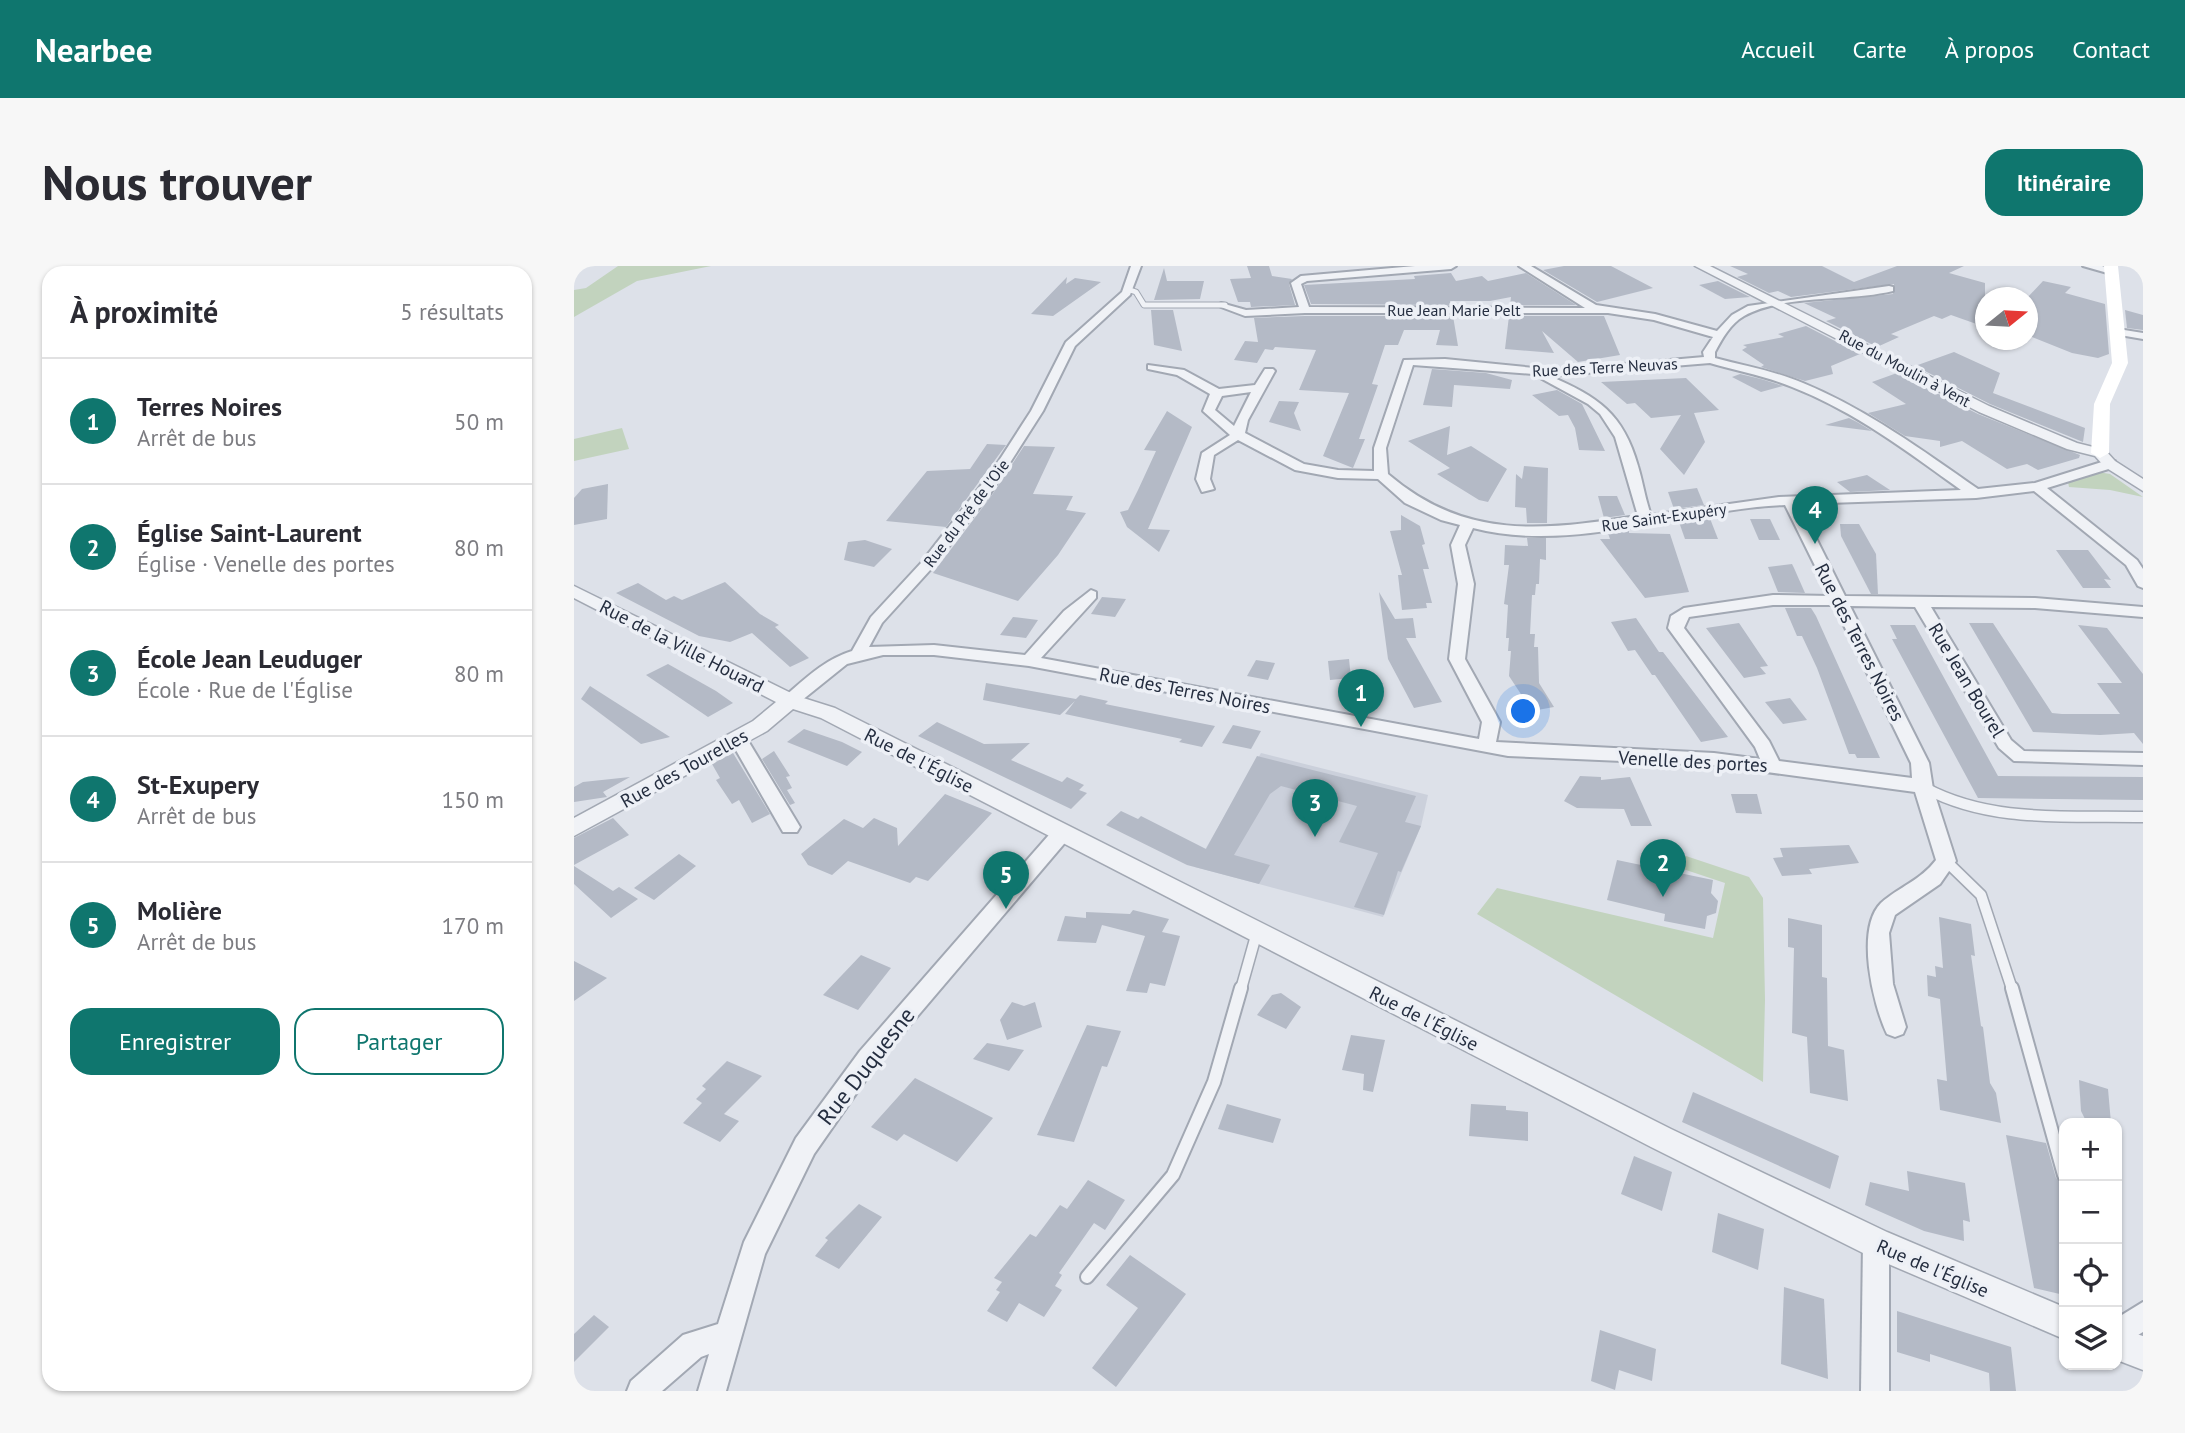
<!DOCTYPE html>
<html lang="fr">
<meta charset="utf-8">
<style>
body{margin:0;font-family:"PT Sans",sans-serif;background:#f7f7f7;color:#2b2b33}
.controls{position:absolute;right:21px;bottom:21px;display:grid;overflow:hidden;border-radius:14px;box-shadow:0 2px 5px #0004}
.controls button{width:63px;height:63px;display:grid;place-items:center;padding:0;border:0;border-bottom:2px solid #e1e1e2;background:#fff;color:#2b2b33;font:35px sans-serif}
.compass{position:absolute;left:1401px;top:21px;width:63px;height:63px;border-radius:50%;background:#fff;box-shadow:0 2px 5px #0004;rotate:72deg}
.you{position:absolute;left:950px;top:446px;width:24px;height:24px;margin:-18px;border:5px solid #fff;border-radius:50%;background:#1a73e8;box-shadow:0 0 0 10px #1a73e833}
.badge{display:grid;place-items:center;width:46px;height:46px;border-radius:50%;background:#0f766e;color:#fff;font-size:23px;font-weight:700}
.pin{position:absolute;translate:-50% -58px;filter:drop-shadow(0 2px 4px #0008)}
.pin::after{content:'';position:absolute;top:37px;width:24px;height:21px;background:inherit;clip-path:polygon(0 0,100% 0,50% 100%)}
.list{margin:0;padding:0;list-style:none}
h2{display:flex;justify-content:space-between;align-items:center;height:91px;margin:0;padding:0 28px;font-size:30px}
h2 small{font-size:23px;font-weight:400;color:#7c7c81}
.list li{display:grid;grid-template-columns:46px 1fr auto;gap:21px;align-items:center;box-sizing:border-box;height:126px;padding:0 28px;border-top:2px solid #e1e1e2}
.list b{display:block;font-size:26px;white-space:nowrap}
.list p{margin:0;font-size:23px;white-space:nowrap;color:#7c7c81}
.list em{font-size:23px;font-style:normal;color:#7c7c81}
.actions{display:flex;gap:14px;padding:21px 28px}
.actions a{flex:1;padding:16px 0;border:2px solid #0f766e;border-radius:21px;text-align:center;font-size:24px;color:#0f766e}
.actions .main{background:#0f766e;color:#fff}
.icon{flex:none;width:38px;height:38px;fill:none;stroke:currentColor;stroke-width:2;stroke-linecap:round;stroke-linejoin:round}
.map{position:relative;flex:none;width:1569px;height:1125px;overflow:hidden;border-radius:21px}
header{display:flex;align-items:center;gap:42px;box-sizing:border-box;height:98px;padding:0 35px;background:#0f766e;color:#fff}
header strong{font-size:33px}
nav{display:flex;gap:38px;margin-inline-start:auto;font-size:24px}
.intro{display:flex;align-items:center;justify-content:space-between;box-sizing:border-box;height:168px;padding:0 42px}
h1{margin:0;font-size:49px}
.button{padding:18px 32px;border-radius:21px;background:#0f766e;color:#fff;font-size:24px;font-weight:700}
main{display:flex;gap:42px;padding:0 42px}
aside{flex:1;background:#fff;border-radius:21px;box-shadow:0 2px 5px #0004}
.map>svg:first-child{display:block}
.built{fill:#cbd0db}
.green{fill:#c2d3be}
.building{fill:#b4bac6}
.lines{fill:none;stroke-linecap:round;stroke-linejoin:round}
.service-far2-casing{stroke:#a2a8b3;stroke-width:7}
.service-far1-casing{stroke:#a2a8b3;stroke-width:13}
.service-casing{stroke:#a2a8b3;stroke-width:16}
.minor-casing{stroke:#a2a8b3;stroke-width:4}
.tertiary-casing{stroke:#a2a8b3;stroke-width:3}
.service-far2{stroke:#f0f2f6;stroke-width:5}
.service-far1{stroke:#f0f2f6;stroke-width:10}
.service{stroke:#f0f2f6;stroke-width:12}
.minor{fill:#f0f2f6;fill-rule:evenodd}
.tertiary{fill:#f0f2f6;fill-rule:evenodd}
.secondary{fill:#fff;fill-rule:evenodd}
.labels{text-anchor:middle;stroke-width:7;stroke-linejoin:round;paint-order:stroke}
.far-street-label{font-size:16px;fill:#252e40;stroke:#edf0f6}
.street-label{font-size:19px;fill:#252e40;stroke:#edf0f6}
.near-street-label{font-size:23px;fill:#252e40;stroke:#edf0f6}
</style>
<header>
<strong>Nearbee</strong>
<nav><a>Accueil</a><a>Carte</a><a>À propos</a><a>Contact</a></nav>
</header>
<div class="intro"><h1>Nous trouver</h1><a class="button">Itinéraire</a></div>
<main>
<aside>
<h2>À proximité<small>5 résultats</small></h2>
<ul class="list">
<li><span class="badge">1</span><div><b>Terres Noires</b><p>Arrêt de bus</p></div><em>50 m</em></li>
<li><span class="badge">2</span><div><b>Église Saint-Laurent</b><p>Église · Venelle des portes</p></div><em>80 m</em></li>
<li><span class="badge">3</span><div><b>École Jean Leuduger</b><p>École · Rue de l'Église</p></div><em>80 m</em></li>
<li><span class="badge">4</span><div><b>St-Exupery</b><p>Arrêt de bus</p></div><em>150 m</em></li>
<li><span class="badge">5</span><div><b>Molière</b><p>Arrêt de bus</p></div><em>170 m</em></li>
</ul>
<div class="actions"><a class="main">Enregistrer</a><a>Partager</a></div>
</aside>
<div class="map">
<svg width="1569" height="1125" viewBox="0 0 1569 1125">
<rect width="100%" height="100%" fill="#dde1e9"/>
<!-- built -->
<polygon class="built" points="687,487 854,529 847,560 809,651 621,601"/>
<!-- green -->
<g class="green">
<polygon points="44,0 137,0 63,15 0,51 0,24 12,22"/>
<polygon points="48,162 55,183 0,195 0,173"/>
<polygon points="1524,206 1536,208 1569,231 1536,224 1495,221 1494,216"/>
<polygon points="1103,587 1175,611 1189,632 1191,734 1189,816 903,648 923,622 1139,672 1151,617 1103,601"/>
</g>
<!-- building -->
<g class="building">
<polygon points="673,0 695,0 698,10 718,13 715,18 721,39 677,41 676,36 664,36 656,13 677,12"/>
<polygon points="990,0 1037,0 1079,22 1023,36 969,4"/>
<polygon points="1156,0 1248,0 1280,16 1323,0 1390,0 1375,7 1411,17 1411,61 1377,49 1368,53 1360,50 1317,68 1325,71 1303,81 1252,55 1262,52 1230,37 1319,28 1320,18 1217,31 1204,25 1195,27 1163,11 1174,8"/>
<polygon points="590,2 593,15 630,15 626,33 580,34"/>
<polygon points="877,7 882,15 908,10 914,15 952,7 1002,39 936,39 937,31 916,35 876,35 877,39 737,38 730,19 841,13 840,10"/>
<polygon points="493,11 492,18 501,12 527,16 479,50 457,48"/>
<polygon points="1144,15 1176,31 1151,33 1125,19"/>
<polygon points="1469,15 1497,21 1491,27 1531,38 1535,88 1524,92 1498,87 1453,69 1453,32"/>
<polygon points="577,44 599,44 608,85 580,79"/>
<polygon points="1551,44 1569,49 1569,64 1553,62"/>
<polygon points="731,50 879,50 884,80 862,79 866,64 830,64 824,79 811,79 798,118 804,119 785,173 791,173 779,202 749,190 775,127 725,124 742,84 701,81 699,84 691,83 683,97 660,94 671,75 684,76 680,52"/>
<polygon points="935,50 1030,50 1046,89 1004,96 968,65 980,87 931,83"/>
<polygon points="1232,60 1286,88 1257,100 1259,108 1231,115 1187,101 1190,99 1168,84 1173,81 1169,79 1210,71 1204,68"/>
<polygon points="1380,86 1426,107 1419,127 1511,162 1509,176 1416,138 1341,100"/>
<polygon points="858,103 912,107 938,114 936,123 880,119 878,141 849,139"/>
<polygon points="1323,107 1404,148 1506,189 1505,192 1464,204 1453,198 1433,203 1388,175 1366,181 1366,175 1331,170 1294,147 1332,138 1298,116"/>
<polygon points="1166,108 1187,113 1209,120 1187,126 1158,111"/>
<polygon points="1112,112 1145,144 1120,147 1131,176 1110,209 1086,183 1107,149 1077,152 1061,137 1053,138 1027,116"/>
<polygon points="983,124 1008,138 1031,185 1005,184 1001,162 994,149 985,150 958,129"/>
<polygon points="705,135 725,136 720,147 727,165 695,156"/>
<polygon points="593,145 618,161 574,263 596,264 585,286 553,261 546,246 554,244 564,224 582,185 570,184"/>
<polygon points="1275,152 1283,156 1298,165 1251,159"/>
<polygon points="876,160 873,189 897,180 933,203 914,236 905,234 863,208 876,202 834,175"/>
<polygon points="413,178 432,179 372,261 312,255 353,205 396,203"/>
<polygon points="450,180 481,181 459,228 499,230 492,244 512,247 484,289 444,335 359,307 418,229"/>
<polygon points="950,200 974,202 973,257 953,257 952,242 941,241 942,208 948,213"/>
<polygon points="1293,209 1316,224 1276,226 1263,216"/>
<polygon points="34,218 33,253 0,259 0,232 8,223"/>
<polygon points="1123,222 1130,239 1100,243 1094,226"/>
<polygon points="1024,230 1043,230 1051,249 1030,252"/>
<polygon points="827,249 846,260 851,278 848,279 855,303 849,303 858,337 852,337 853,342 828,344 824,309 828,309 816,265 827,264"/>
<polygon points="1135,250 1144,273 1111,273 1105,256"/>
<polygon points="1176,253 1196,253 1206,274 1185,274"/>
<polygon points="1266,258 1285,258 1302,288 1304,328 1297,328 1267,270"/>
<polygon points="1055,264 1055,267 1096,268 1115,326 1071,332 1026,273 1036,273 1034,267"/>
<polygon points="953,272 972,272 972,294 966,293 965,318 962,318 961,329 958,329 956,368 961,368 960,381 964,381 965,417 980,441 958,445 935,410 937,385 934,385 935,372 932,372 934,339 930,338 935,299 930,299 931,279 954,280"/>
<polygon points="291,274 318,283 300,301 270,294 274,276"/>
<polygon points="1482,284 1514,284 1537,314 1530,313 1537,322 1509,322"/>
<polygon points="1218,298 1220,302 1231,327 1204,326 1194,301"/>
<polygon points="151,316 186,348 205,359 201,361 235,392 216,401 178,367 156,376 125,370 42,327 64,317 92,334 100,330 108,334"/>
<polygon points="805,326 821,353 839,352 842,372 832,372 868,436 840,442 814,393"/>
<polygon points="528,331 552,333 541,351 517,348"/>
<polygon points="1211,342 1237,342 1242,350 1306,492 1283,492 1281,488 1275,488 1243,402 1228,370 1223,370"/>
<polygon points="439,351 464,354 452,372 426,369"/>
<polygon points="1062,352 1085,386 1089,386 1154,471 1127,476 1081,409 1078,409 1061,384 1054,385 1037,356"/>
<polygon points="1165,357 1194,400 1186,401 1192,408 1170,412 1132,362"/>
<polygon points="1395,357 1419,357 1478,447 1488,448 1546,448 1523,417 1548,417 1504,359 1533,362 1569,408 1569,478 1560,467 1526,469 1459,466"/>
<polygon points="1316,359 1341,359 1424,510 1569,511 1569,534 1404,532 1318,373 1323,373"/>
<polygon points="775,393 777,412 756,414 754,395"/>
<polygon points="682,394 701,397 694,414 673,410"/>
<polygon points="94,398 142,425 159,437 134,451 72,409"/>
<polygon points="412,417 502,433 506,429 534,435 531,438 641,460 628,481 605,476 608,473 491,448 501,435 486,449 409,434"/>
<polygon points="16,420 96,471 67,478 7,433"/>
<polygon points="1216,432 1233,454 1209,458 1191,436"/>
<polygon points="363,456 410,478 456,477 437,494 488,516 493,511 510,519 505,524 513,527 497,543 344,470"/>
<polygon points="659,459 687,465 677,483 648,477"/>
<polygon points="230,463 268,476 288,486 273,500 213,476"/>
<polygon points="200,485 216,510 212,511 218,522 213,524 221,537 216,539 188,493"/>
<polygon points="159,487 196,548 178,557 165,534 158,538 142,514 146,512 138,498"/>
<polygon points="683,490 842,530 831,556 847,560 827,606 824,605 810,649 780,641 804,587 765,576 783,540 707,520 696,528 660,589 696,599 685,618 613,599 532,559 547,545 564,553 567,550 632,583"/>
<polygon points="1006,510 1027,511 1027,514 1056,511 1078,560 1057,560 1050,543 1003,542 990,535"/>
<polygon points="56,511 29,526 33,531 0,536 0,521 9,516"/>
<polygon points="371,528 418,547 354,615 342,611 336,617 274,595 258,609 234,599 227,588 270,553 289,562 300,552 323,562 324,580"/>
<polygon points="1157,528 1183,528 1188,548 1162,547"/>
<polygon points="39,552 55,569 0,599 0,572"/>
<polygon points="1275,579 1285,597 1235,603 1238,608 1208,610 1199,592 1209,591 1206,582"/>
<polygon points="105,588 122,600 80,634 60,622"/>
<polygon points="1043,594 1139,614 1137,627 1144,635 1142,647 1133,650 1131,663 1090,655 1091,648 1033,634"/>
<polygon points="0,600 39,625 45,621 64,633 37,652 0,618"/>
<polygon points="559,644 595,653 588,666 606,670 591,720 576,717 573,727 552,725 571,670 528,659 522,677 483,675 491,650 512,652 512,646 556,648"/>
<polygon points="1365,651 1397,658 1401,690 1397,689 1407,760 1409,761 1416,817 1422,827 1427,857 1366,844 1363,813 1373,815 1366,733 1354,730 1353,709 1362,711 1361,700 1369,702"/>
<polygon points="1214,652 1248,659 1248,711 1253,712 1254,780 1270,784 1274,835 1236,827 1233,771 1218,767 1220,682 1214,681"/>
<polygon points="287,689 317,702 284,744 249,729"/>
<polygon points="0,695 33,712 0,735"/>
<polygon points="707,727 727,741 712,763 683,749 698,729"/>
<polygon points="438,736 450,740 461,736 468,761 433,774 426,754"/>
<polygon points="513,759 547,765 533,801 528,800 500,876 463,869"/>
<polygon points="777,769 811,774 799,826 789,824 790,808 768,804"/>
<polygon points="413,777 450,784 435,805 399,793"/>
<polygon points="153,795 188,810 150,848 165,855 146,876 109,857 128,837 122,833 132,823 128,820"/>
<polygon points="341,812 419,852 383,896 330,868 323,875 297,861"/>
<polygon points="1505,814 1534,823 1537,857 1513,857 1507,845"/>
<polygon points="1119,826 1265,890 1256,923 1108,856"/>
<polygon points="653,838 707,853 699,877 644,863"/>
<polygon points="897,838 932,840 932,844 954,846 954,875 895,870"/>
<polygon points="1432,869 1472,877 1482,912 1490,918 1490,1029 1460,1022"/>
<polygon points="1060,890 1098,906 1088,945 1047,928"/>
<polygon points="1333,905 1391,917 1396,956 1389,954 1390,975 1350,965 1291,939 1296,916 1335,925"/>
<polygon points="514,914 551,934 531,964 520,957 485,1007 488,1009 481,1020 488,1024 470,1051 445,1037 433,1056 413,1045 426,1026 422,1024 428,1016 420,1012 456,968 462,971 486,939 493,943"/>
<polygon points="285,938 308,951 265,1003 241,990 254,974 251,972"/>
<polygon points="1144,947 1190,963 1184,1004 1138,986"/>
<polygon points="556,989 612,1028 542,1121 518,1102 564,1042 532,1019"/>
<polygon points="1210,1021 1250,1033 1254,1113 1207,1098"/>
<polygon points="1323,1045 1437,1081 1442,1125 1416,1125 1415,1107 1356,1088 1356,1096 1323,1086"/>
<polygon points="20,1049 35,1061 0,1096 0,1068"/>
<polygon points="1026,1064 1082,1083 1078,1115 1045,1104 1041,1124 1017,1115"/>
</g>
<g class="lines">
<defs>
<polyline id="service-far2" points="556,24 562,26 570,39 651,39"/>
<g id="service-far1">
<path d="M 1351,522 C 1418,558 1495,549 1569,551"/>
<polyline points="1372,595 1407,629 1438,723"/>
<polyline points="667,723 683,666"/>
</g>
<g id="service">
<polyline points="1438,722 1490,909"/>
<polyline points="513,1011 599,909 640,816 667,722"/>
</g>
<g id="minor">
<path d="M 557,0 L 567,0 L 556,29 L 501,80 L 469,145 L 416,228 L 357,303 L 308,357 L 295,381 L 360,379 L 451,389 L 490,345 L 517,324 L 522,326 L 522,332 L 467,392 L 905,473 L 908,456 L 875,393 L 884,318 L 877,279 L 886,259 L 867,254 L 831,237 L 804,213 L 764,212 L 721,204 L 664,174 L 640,189 L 636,213 L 640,223 L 628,226 L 622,213 L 628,187 L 656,169 L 629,145 L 636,128 L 603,109 L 574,103 L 574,99 L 610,104 L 645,123 L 681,119 L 691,103 L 699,103 L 701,105 L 674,154 L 671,167 L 730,198 L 764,204 L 800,205 L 800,182 L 830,94 L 871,93 L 981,104 L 1130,91 L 1129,86 L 1139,71 L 1080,54 L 1034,47 L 731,47 L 671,50 L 647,41 L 647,37 L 672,44 L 725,41 L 717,17 L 727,10 L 841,0 L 882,0 L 877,3 L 733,15 L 727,18 L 735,41 L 1011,42 L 945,0 L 957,0 L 1022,39 L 1081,48 L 1143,65 L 1158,49 L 1174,40 L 1315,20 L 1319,21 L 1319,25 C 1274,36 1209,28 1170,50 C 1156,58 1148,73 1141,86 L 1141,92 C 1171,100 1201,105 1229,117 C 1292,143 1348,184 1404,223 L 1461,217 L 1531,195 L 1541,195 L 1541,201 L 1473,222 L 1563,294 L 1569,303 L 1569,322 L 1564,320 L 1552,299 L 1460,225 L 1402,232 L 1225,238 L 1271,330 L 1461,332 L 1569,341 L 1569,351 L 1461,342 L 1357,341 L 1437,474 L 1450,485 L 1569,487 L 1569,499 L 1440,495 L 1425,482 L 1341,341 L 1276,340 L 1355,497 L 1359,523 L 1382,595 L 1366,618 L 1321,649 L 1315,667 L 1319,718 L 1332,761 L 1329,768 L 1321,771 L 1313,768 C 1299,739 1281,663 1307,637 C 1325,621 1347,614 1362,594 L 1341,526 L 1140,499 L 934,490 L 455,400 L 360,389 L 309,389 L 273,398 L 222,439 L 210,439 L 207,435 L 210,431 C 232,412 250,394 278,385 L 297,351 L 347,297 L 419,204 L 457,145 L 492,76 L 548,26 ZM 1136,97 C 1163,105 1192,110 1218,121 C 1280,145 1334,186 1387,224 L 1205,231 L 1077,249 C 1071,233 1069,216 1064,200 C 1049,147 1024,131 976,110 ZM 839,99 L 959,108 L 1014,138 L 1026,148 L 1041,171 L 1064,250 C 969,264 892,275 814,208 L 812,182 ZM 677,126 L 660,160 L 641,144 L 648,130 ZM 1211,239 L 1256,330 L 1199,329 L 1110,342 L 1097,350 L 1094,362 L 1181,481 L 1186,493 L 1140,487 L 922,476 L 926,456 L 891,393 L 900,318 L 891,279 L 899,262 C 998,288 1111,243 1211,239 ZM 1199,339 L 1260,339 L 1337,497 L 1338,512 L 1205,495 L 1195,475 L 1110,362 L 1115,351 Z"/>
<polygon points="1509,0 1528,0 1542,5 1537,8"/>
<polygon points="1544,63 1569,67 1569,73 1540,68 1539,66"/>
<polygon points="164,466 170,468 223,556 226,561 223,566 209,566 155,472"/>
<polygon points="488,560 495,562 498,567 495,572 302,799 240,888 191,988 152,1125 124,1125 135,1088 127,1091 88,1125 53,1125 57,1115 109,1069 144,1058 170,976 222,872 286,785 481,562"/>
<polygon points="1302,964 1311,968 1315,977 1315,1125 1287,1125 1289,977 1293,968"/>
<polygon points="1569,1036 1569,1066 1543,1082 1543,1052"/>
</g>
<g id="tertiary">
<polygon points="1121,0 1136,0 1415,140 1503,177 1531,184 1541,195 1569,213 1569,225 1531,201 1521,190 1493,183 1405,146"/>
<polygon points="0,320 223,430 261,442 1097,863 1313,966 1490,1041 1490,1073 1291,988 1077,881 247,452 219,443 193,465 0,570 0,552 179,455 202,436 0,332"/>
<polygon points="1543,1062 1569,1070 1569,1104 1543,1094"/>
</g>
</defs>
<!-- service-far2 casing -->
<use href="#service-far2" class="service-far2-casing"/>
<!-- service-far1 casing -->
<use href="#service-far1" class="service-far1-casing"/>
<!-- service casing -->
<use href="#service" class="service-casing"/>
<!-- minor casing -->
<use href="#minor" class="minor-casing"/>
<!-- tertiary casing -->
<use href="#tertiary" class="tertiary-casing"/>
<!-- service-far2 -->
<use href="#service-far2" class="service-far2"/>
<!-- service-far1 -->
<use href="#service-far1" class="service-far1"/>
<!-- service -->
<use href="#service" class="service"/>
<!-- minor -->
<use href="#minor" class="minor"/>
<!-- tertiary -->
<use href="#tertiary" class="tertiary"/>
<!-- secondary -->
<polygon class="secondary" points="1530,0 1544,0 1554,97 1536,138 1535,187 1526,192 1517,187 1520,138 1538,97"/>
</g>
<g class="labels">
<!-- far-street labels -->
<g class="far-street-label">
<text x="880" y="50">Rue Jean Marie Pelt</text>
<text transform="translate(1031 101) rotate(-3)" y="6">Rue des Terre Neuvas</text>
<text transform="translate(1331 102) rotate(28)" y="6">Rue du Moulin à Vent</text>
<text transform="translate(392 247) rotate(-53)" y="6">Rue du Pré de l'Oie</text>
<text transform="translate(1090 251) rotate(-8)" y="6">Rue Saint-Exupéry</text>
</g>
<!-- street labels -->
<g class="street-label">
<text transform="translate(1286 376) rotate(63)" y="7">Rue des Terres Noires</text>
<text transform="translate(108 380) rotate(27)" y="7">Rue de la Ville Houard</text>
<text transform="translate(1393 414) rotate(59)" y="7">Rue Jean Bourel</text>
<text transform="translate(611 424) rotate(11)" y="7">Rue des Terres Noires</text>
<text transform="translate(345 494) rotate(27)" y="7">Rue de l'Église</text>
<text transform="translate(1119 495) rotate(3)" y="7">Venelle des portes</text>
<text transform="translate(110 502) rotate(-29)" y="7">Rue des Tourelles</text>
<text transform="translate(850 752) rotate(27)" y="7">Rue de l'Église</text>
<text transform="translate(1359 1002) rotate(23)" y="7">Rue de l'Église</text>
</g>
<!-- near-street labels -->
<g class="near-street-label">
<text transform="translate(292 800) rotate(-52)" y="8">Rue Duquesne</text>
</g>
</g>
</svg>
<div class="controls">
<button>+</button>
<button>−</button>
<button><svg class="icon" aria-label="locate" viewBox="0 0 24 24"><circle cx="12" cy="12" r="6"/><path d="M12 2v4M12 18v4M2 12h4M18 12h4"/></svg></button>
<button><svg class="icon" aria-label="layers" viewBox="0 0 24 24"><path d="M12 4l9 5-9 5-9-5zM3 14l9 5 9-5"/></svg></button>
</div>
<svg class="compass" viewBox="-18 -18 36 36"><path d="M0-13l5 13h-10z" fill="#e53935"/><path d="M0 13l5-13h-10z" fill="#7c7c81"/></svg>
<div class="you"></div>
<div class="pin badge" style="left:787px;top:461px">1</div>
<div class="pin badge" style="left:1089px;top:631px">2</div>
<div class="pin badge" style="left:741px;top:571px">3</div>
<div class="pin badge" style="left:1241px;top:278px">4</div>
<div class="pin badge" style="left:432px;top:643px">5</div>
</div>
</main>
